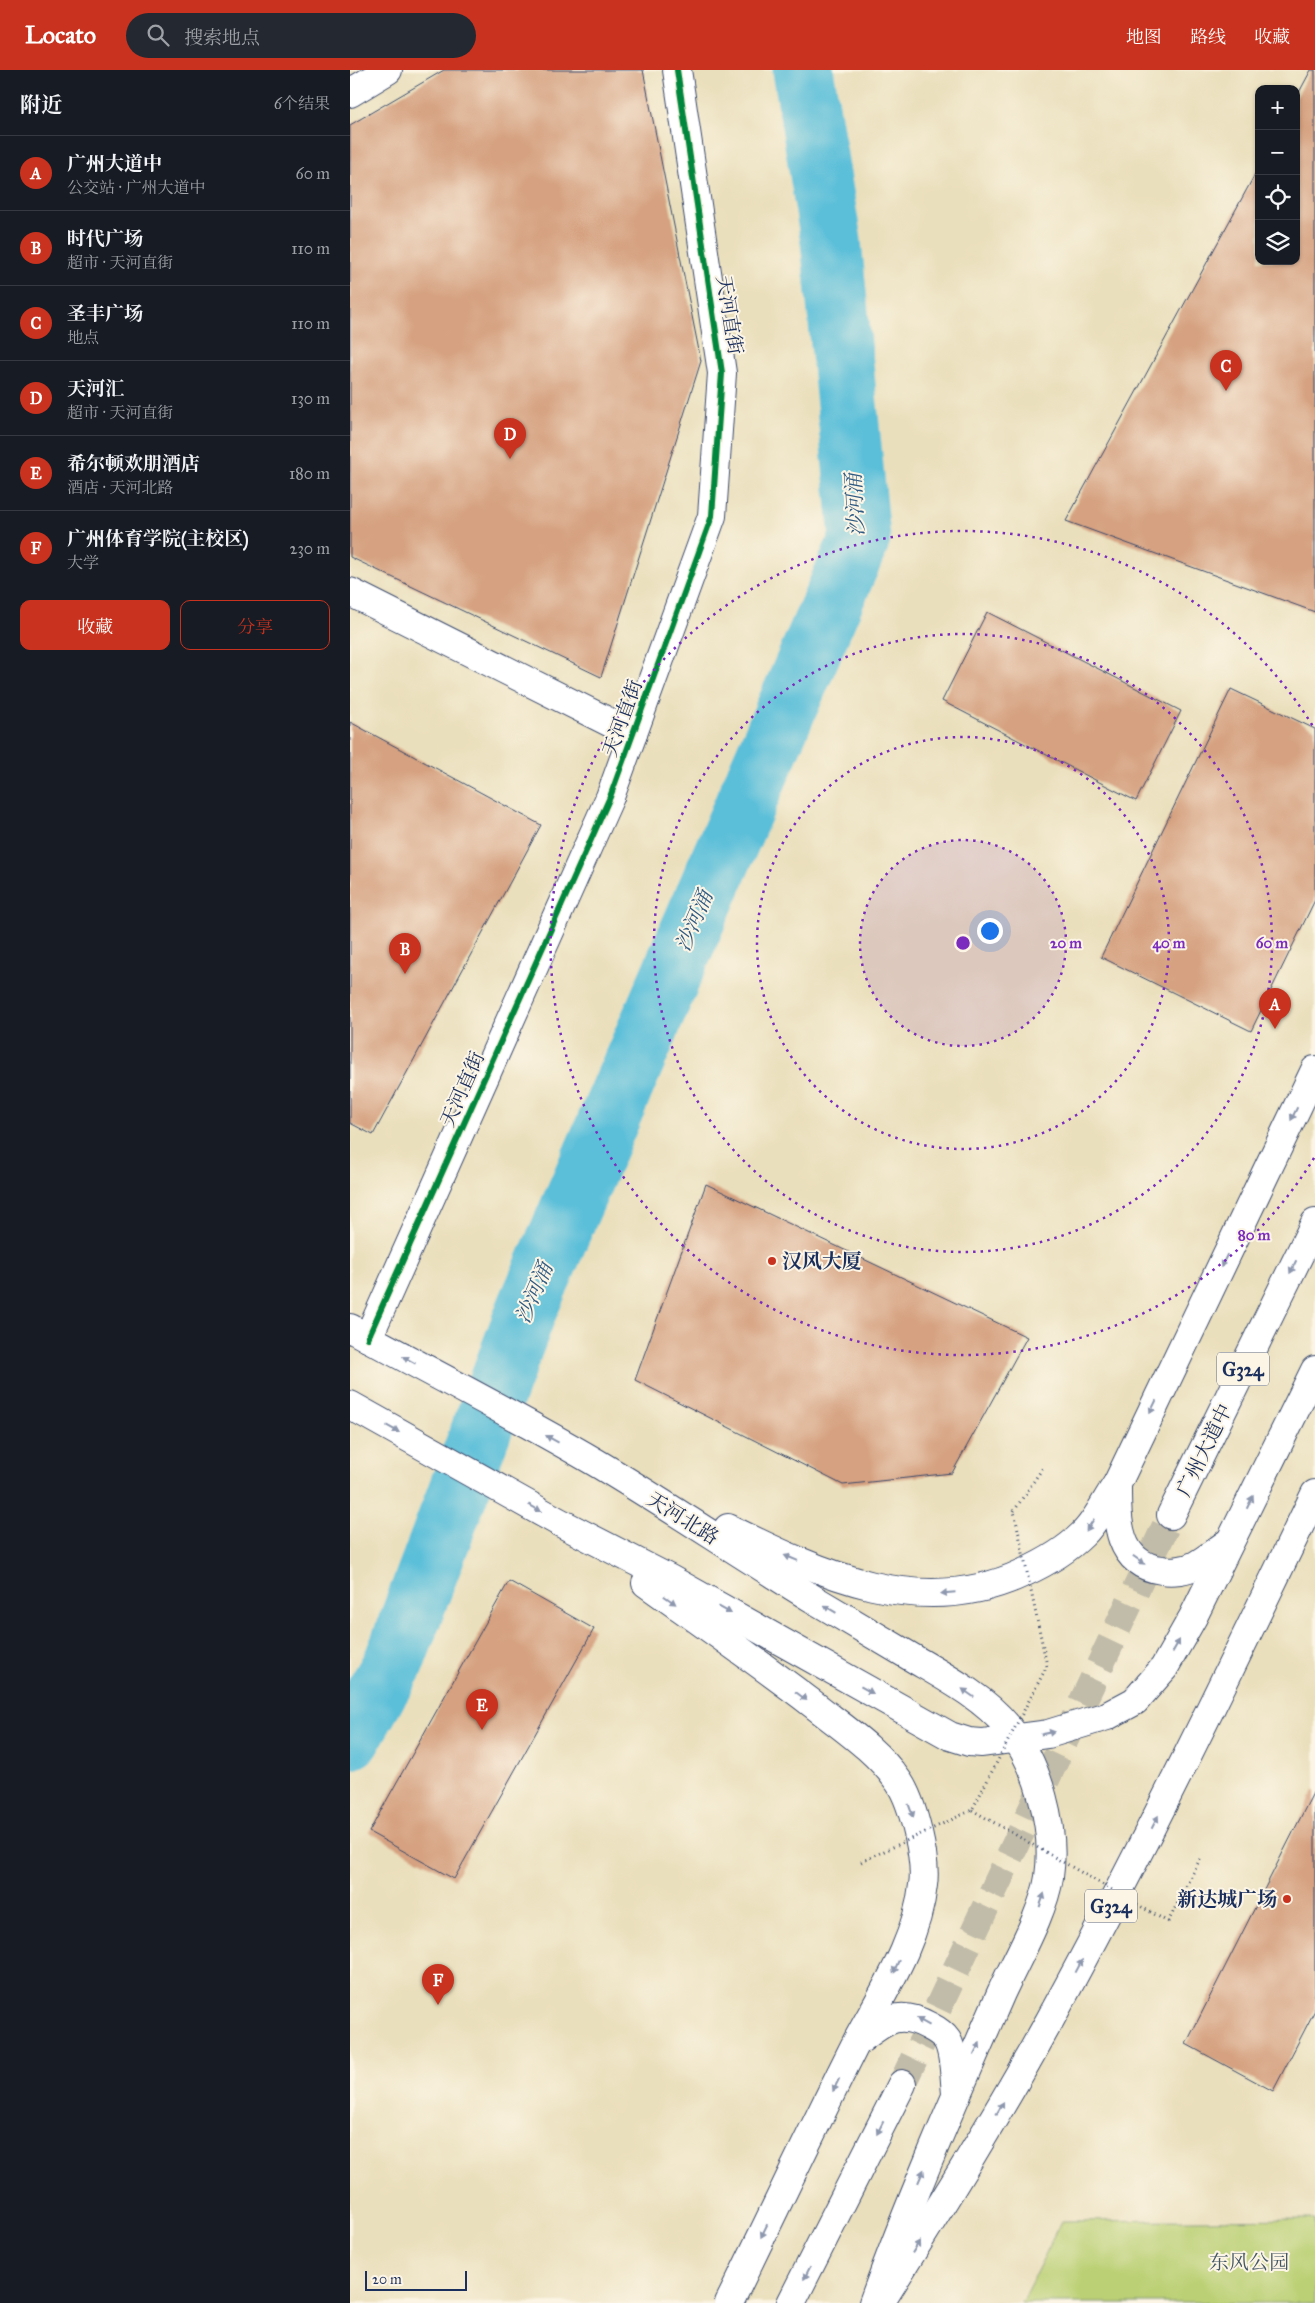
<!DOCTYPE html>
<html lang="zh">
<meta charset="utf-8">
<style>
body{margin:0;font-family:"IM FELL Great Primer","Noto Serif SC",serif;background:#242831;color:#f1f3f6}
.controls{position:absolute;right:15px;top:15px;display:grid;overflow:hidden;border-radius:10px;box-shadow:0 1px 4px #0004}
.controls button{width:45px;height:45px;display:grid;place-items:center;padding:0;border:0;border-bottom:1px solid #363941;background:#171b24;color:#f1f3f6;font:25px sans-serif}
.scale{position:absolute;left:15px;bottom:12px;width:102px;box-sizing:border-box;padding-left:5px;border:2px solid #1b2f5e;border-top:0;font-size:14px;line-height:18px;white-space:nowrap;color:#1b2f5e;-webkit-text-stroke:4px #fcf5e5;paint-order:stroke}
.you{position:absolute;left:639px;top:860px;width:18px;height:18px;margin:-12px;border:4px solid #fff;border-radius:50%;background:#1a73e8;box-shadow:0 0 0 8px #1a73e833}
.badge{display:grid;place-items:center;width:32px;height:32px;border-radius:50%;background:#c8321e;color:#fff;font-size:16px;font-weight:700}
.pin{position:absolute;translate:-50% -41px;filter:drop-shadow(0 1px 2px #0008)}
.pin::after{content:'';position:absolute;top:26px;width:18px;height:15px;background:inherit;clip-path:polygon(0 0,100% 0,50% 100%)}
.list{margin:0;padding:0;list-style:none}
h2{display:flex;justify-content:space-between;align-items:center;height:65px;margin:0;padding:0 20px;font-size:21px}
h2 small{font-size:16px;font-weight:400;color:#9ea1a6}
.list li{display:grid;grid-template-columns:32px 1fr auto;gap:15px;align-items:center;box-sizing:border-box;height:75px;padding:0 20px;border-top:1px solid #363941}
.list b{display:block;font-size:19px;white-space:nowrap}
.list p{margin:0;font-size:16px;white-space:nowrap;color:#9ea1a6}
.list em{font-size:16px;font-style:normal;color:#9ea1a6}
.actions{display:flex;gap:10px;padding:15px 20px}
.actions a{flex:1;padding:11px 0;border:1px solid #c8321e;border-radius:10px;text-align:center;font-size:18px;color:#c8321e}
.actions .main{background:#c8321e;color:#fff}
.icon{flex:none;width:28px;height:28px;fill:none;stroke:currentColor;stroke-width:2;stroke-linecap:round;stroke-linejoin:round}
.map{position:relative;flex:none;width:965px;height:2233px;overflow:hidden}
header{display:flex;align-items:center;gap:30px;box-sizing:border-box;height:70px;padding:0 25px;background:#c8321e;color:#fff}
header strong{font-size:24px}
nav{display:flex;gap:28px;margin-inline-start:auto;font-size:18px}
.search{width:350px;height:45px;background:#242831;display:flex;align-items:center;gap:12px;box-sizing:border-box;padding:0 18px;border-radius:28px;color:#9ea1a6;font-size:19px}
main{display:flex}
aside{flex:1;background:#171b24}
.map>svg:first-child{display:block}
.green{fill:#bbd074;stroke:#6b8069}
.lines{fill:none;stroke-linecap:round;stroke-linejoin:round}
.river{stroke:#5bbfd9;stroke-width:61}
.building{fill:#d5a180}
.highway-tunnel{stroke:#c1bca9;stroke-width:28;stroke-dasharray:28 14;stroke-linecap:butt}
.minor-casing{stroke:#3a496c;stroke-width:30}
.major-casing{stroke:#3a496c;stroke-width:30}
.highway-casing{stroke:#3a496c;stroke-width:30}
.path{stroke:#3a496c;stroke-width:3;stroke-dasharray:1 4;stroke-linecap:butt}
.minor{stroke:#fff;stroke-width:28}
.major{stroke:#fff;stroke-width:28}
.highway{stroke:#fff;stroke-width:28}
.path-bridge{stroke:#3a496c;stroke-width:3;stroke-dasharray:1 4;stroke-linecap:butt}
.cycleway-casing{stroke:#fcf5e5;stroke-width:9}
.cycleway{stroke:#00873e;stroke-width:6}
.oneway{fill:#8d97ae}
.ring{fill:none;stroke:#7b2cbf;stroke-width:2.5;stroke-dasharray:2.5 5}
.poi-dot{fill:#c8321e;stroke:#fcf5e5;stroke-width:2}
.labels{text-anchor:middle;stroke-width:4;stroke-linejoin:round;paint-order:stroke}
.shield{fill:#fcf5e5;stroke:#5e6a86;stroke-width:1}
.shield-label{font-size:19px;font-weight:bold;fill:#1b2f5e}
.street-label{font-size:20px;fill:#1b2f5e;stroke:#fcf5e5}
.poi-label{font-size:20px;font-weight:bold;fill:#1b2f5e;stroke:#fcf5e5;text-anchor:start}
.park-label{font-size:20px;fill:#435764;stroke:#fcf5e5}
.water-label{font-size:21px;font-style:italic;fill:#2e5a83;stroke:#fcf5e5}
.centre{fill:#7b2cbf;stroke:#fcf5e5;stroke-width:2.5}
.ring-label{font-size:15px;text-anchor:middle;font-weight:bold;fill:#7b2cbf;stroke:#fcf5e5;stroke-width:4;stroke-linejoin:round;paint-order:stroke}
</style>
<header>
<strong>Locato</strong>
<div class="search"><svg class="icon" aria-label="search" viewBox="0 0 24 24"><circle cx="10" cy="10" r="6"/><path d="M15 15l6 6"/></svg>搜索地点</div>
<nav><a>地图</a><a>路线</a><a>收藏</a></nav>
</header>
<main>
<aside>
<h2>附近<small>6个结果</small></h2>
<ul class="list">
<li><span class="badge">A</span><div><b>广州大道中</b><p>公交站 · 广州大道中</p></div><em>60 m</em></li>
<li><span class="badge">B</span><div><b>时代广场</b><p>超市 · 天河直街</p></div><em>110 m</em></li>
<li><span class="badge">C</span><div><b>圣丰广场</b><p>地点</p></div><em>110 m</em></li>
<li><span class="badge">D</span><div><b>天河汇</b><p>超市 · 天河直街</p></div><em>130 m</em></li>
<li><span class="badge">E</span><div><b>希尔顿欢朋酒店</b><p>酒店 · 天河北路</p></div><em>180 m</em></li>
<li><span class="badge">F</span><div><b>广州体育学院(主校区)</b><p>大学</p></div><em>230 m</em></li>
</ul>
<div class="actions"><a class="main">收藏</a><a>分享</a></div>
</aside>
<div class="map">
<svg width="965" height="2233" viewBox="0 0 965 2233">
<rect width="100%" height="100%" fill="#fcf5e5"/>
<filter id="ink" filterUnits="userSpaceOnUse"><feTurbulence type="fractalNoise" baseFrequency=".02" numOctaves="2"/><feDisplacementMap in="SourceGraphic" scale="10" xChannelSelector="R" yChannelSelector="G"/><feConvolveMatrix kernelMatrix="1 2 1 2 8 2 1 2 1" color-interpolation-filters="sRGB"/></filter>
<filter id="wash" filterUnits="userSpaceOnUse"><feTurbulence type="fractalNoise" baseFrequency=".0096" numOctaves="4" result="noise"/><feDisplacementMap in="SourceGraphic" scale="20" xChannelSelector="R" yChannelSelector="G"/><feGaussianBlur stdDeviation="1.12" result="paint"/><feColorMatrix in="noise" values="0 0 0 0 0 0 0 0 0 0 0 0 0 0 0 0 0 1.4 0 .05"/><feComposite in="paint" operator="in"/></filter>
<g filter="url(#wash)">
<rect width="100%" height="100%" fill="#eadfbc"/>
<!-- green -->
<polygon class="green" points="965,2149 965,2233 671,2233 712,2151"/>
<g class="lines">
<!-- river -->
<polyline class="river" points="0,1669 44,1592 177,1239 510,468 481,171 453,0"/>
</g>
<g id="blocks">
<!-- building -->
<g class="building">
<polygon points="94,0 293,0 351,291 251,607 0,487 0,55"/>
<polygon points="961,0 965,0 965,542 716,451 909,97 909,191 946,191 946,28"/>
<polygon points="637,542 831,641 786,731 592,631"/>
<polygon points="881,619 965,659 965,830 901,961 751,887"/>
<polygon points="0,652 191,755 23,1065 0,1053"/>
<polygon points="356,1114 677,1267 602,1403 493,1415 285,1310"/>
<polygon points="159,1511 244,1559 104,1809 19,1762"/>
<polygon points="965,1719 965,1940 923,2021 836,1974"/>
</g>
</g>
</g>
<g filter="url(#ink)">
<use href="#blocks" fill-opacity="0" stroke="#3a496c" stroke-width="1"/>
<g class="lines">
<!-- highway-tunnel -->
<polyline class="highway-tunnel" points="552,2014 821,1445"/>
<defs>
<g id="minor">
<polyline points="0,23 38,0"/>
<polyline points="0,522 283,664"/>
<polyline points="18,1268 260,727 362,446 372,303 327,0"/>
</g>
<g id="major">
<path d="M 0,1258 C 82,1303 165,1345 245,1392 C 319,1436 391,1485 465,1530 C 497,1549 529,1568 561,1587 C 593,1606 632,1626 657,1656 C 689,1694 706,1758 699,1807 C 694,1842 666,1890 651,1923 C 606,2026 561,2127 523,2233"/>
<polyline points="0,1335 209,1452 320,1509 600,1666 619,1672 632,1673 698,1664 757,1646 785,1631 814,1598 843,1547 965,1300"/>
<path d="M 767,1414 C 767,1449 766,1494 812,1500 C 822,1502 837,1500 846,1495 C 857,1489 867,1480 878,1473"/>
<path d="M 378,1458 C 471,1504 571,1551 673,1503 C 695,1493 716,1481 733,1464 C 747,1451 756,1429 767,1414 L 965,1000"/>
<path d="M 296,1513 C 352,1553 408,1592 463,1634 C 493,1658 526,1679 549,1712 C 563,1733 577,1790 573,1815 C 567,1872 533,1922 507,1971 C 463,2058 422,2146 379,2233"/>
<path d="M 511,1969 C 536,1950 549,1939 579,1956 C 585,1959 593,1964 597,1970 C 605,1984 604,2007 606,2023"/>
</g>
<g id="highway">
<polyline points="821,1445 965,1153"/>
<polyline points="441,2233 552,2014"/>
<path d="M 530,2233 C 589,2139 648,2045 701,1948 C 795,1776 880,1600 965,1424"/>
</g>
</defs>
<!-- minor casing -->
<use href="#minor" class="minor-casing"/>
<!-- major casing -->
<use href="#major" class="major-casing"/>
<!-- highway casing -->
<use href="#highway" class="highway-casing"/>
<!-- path -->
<g class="path">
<polyline points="664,1441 694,1396"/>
<polyline points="818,1852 851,1787"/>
</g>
<!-- minor -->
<use href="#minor" class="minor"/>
<!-- major -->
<use href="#major" class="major"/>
<!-- highway -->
<use href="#highway" class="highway"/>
<!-- path-bridge -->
<g class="path-bridge">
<polyline points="622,1740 818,1852"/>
<polyline points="511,1792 622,1740 697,1596 664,1441"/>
</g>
<defs>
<polyline id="cycleway" points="18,1268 260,727 362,446 372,303 327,0"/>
</defs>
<!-- cycleway casing -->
<use href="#cycleway" class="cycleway-casing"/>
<!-- cycleway -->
<use href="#cycleway" class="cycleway"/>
</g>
<!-- one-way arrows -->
<defs><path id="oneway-solid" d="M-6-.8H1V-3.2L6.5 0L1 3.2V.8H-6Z" transform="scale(1.25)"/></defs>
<g class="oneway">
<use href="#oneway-solid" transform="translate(944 1044) rotate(116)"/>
<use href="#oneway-solid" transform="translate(874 1191) rotate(116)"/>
<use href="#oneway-solid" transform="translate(943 1197) rotate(116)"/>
<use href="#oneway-solid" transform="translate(59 1290) rotate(-151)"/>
<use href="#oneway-solid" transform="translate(803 1337) rotate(116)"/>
<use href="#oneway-solid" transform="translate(43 1359) rotate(29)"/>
<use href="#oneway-solid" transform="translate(202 1369) rotate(-151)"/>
<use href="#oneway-solid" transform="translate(900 1432) rotate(-64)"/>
<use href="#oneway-solid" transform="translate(185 1438) rotate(29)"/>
<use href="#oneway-solid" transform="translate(740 1455) rotate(123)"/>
<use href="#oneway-solid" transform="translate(441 1488) rotate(-158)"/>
<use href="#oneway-solid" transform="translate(789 1490) rotate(35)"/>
<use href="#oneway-solid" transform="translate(598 1523) rotate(175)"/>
<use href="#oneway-solid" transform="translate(320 1530) rotate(35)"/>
<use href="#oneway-solid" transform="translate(480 1539) rotate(-149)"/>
<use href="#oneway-solid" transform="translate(375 1540) rotate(29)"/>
<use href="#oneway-solid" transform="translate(826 1576) rotate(-61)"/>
<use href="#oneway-solid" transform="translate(517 1620) rotate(29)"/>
<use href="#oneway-solid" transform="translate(618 1623) rotate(-145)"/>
<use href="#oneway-solid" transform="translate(451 1626) rotate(37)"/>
<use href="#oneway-solid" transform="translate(698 1663) rotate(-11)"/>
<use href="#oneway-solid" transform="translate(561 1741) rotate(70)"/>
<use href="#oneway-solid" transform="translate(805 1752) rotate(-63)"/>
<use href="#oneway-solid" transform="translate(692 1830) rotate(-71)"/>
<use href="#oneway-solid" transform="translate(729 1896) rotate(-62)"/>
<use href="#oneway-solid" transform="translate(546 1897) rotate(113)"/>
<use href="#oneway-solid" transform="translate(573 1952) rotate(-151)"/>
<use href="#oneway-solid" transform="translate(627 1979) rotate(-64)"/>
<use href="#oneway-solid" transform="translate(486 2015) rotate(116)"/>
<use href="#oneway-solid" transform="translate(650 2038) rotate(-60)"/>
<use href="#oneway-solid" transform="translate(530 2058) rotate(117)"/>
<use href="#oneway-solid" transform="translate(571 2106) rotate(-67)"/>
<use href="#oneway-solid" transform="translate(414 2161) rotate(116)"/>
<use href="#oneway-solid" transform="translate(566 2177) rotate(-58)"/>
<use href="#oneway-solid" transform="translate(457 2203) rotate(117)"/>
</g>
</g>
<!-- distance rings -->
<circle cx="613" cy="873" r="103" fill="#7b2cbf" fill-opacity=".12"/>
<g class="ring">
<circle cx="613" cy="873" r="103"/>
<circle cx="613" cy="873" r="206"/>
<circle cx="613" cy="873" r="309"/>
<path d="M964 1088A412 412 0 1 1 964 658"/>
</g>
<!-- markers -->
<g class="poi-dot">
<circle cx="422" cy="1191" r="5"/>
<circle cx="937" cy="1829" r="5"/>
</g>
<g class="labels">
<!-- shield labels -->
<g class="shield">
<rect x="867" y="1282.5" width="52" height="33" rx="4"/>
<rect x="735" y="1819.5" width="52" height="33" rx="4"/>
</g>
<g class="shield-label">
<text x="893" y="1306">G324</text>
<text x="761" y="1843">G324</text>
</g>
<!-- street labels -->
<g class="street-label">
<text transform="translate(380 245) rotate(81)" y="7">天河直街</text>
<text transform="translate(272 648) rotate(-70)" y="7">天河直街</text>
<text transform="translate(112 1019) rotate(-66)" y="7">天河直街</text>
<text transform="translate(854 1380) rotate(-64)" y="7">广州大道中</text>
<text transform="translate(333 1448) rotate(32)" y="7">天河北路</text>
</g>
<!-- poi labels -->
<g class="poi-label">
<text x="432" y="1198">汉风大厦</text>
<text x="927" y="1836" text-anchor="end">新达城广场</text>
</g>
<!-- park labels -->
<g class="park-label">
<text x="899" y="2199">东风公园</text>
</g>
<!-- water labels -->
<g class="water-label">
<text transform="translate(505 435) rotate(-93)" y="7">沙河涌</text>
<text transform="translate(344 851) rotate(-67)" y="7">沙河涌</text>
<text transform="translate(184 1223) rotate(-67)" y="7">沙河涌</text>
</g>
</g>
<circle cx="613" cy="873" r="8" class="centre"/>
<g class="ring-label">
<text x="716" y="878">20 m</text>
<text x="819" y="878">40 m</text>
<text x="922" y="878">60 m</text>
<text x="904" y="1170">80 m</text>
</g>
</svg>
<div class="controls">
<button>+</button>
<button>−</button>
<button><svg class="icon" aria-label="locate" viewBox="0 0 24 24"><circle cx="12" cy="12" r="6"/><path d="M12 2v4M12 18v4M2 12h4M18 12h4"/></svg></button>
<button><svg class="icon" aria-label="layers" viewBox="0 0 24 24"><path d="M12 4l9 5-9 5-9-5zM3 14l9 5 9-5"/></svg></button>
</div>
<div class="scale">20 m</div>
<div class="you"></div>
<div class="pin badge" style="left:925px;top:959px">A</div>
<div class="pin badge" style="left:55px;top:904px">B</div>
<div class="pin badge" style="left:876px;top:321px">C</div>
<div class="pin badge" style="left:160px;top:389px">D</div>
<div class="pin badge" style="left:132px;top:1660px">E</div>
<div class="pin badge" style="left:88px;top:1935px">F</div>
</div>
</main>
